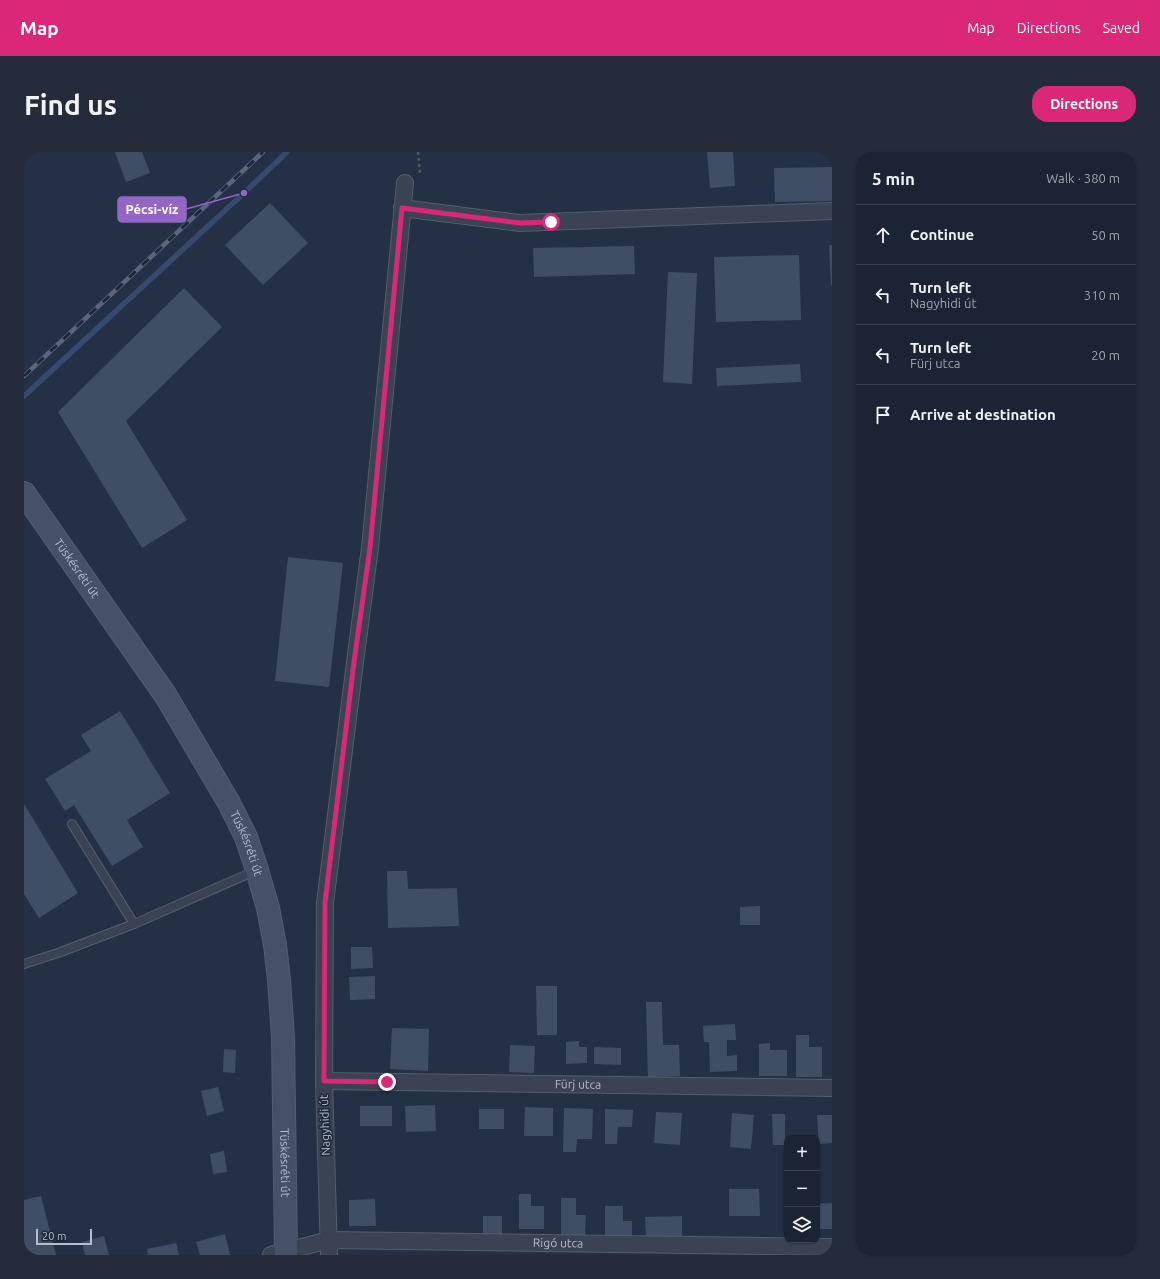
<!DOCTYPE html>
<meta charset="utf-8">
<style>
body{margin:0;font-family:Ubuntu,sans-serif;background:#242c3c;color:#f1f3f6}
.controls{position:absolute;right:12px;bottom:12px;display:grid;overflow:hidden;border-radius:8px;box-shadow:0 1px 3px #0004}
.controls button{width:36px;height:36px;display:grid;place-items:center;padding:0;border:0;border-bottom:1px solid #39414f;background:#1b2434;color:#f1f3f6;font:20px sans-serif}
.scale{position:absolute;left:12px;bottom:10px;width:56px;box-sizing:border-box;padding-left:4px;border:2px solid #b6bece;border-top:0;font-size:11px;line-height:14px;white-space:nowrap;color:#b6bece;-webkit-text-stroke:3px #1d283a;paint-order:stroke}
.stop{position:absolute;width:12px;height:12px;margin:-9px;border:3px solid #db2777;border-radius:50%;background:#fff}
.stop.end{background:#db2777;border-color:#fff;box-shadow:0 1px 4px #0008}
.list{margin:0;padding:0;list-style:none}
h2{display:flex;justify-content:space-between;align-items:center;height:52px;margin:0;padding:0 16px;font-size:17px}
h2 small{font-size:13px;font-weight:400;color:#a0a4ac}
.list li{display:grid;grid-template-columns:26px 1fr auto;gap:12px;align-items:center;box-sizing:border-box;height:60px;padding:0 16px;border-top:1px solid #39414f}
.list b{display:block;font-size:15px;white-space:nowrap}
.list p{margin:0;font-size:13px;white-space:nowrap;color:#a0a4ac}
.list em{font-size:13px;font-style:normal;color:#a0a4ac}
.icon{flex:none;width:22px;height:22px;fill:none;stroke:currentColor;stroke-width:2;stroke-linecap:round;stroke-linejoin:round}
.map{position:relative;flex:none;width:808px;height:1103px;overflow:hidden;border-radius:16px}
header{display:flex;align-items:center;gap:24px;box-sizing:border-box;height:56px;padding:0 20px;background:#db2777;color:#fff}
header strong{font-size:19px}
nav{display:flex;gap:22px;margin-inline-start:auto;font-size:14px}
.intro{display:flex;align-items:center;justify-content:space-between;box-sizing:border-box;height:96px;padding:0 24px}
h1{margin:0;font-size:28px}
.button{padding:10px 18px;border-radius:16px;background:#db2777;color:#fff;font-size:14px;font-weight:700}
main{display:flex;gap:24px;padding:0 24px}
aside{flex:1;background:#1b2434;border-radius:16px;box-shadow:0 1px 3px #0004}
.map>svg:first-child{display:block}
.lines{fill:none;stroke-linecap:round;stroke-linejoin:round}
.stream{stroke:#364a6e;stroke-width:5.5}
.building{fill:#404e65}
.lane-casing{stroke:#545e6f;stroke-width:10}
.street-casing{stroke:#545e6f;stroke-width:18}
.secondary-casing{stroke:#545e6f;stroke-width:24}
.path{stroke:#455e62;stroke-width:2.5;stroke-dasharray:3 3;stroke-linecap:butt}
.lane{stroke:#394354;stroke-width:8}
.street{stroke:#394354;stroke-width:16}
.secondary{stroke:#465168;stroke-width:22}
.rail-casing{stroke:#5b667c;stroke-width:4.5}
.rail{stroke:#1d283a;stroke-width:3;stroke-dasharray:9;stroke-linecap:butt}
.route{stroke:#db2777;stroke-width:5}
.labels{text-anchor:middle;stroke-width:3;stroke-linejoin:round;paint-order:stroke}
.street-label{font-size:12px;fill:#b6bece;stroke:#1d283a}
.leader{fill:none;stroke:#9366c5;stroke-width:1.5}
.callout-dot{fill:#9366c5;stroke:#1d283a;stroke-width:1.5}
.callout{fill:#9366c5;stroke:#9366c5;stroke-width:1.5}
.callout-label{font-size:13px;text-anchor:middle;font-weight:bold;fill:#fff}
</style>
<header>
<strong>Map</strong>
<nav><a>Map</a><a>Directions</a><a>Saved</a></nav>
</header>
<div class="intro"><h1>Find us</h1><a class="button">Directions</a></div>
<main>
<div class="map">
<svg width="808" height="1103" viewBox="0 0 808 1103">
<rect width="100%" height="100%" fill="#243045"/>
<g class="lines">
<!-- stream -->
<polyline class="stream" points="0,244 220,41 263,0"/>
</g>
<!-- building -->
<g class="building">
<polygon points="91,0 118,0 126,21 102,30"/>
<polygon points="683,0 709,0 711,34 686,36"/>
<polygon points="808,15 808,49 751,50 750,16"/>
<polygon points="246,51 284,91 239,133 201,93"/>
<polygon points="808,93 808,133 807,133 805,94"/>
<polygon points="610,94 611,122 510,125 509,96"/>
<polygon points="775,103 777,168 692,170 690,105"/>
<polygon points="644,120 673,121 668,232 639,230"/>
<polygon points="160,136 198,175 102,269 163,368 118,396 34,260"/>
<polygon points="776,212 777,230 693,234 692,216"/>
<polygon points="264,405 319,411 305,535 251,529"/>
<polygon points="96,559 146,641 103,668 119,695 88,714 50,653 41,659 21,627 67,599 57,583"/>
<polygon points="0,652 54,741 15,766 0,742"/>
<polygon points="363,719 383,719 384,737 433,736 435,774 364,776"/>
<polygon points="736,754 736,773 716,773 716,755"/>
<polygon points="327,795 348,795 349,816 327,817"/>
<polygon points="351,824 351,847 326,848 325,825"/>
<polygon points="512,834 533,834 533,883 513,883"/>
<polygon points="622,850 638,850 639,893 655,893 656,924 624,925"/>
<polygon points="711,872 712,888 703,888 703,904 713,903 713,919 686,920 685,890 680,890 679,874"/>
<polygon points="368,876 405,877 404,919 366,917"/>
<polygon points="772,883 785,883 785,895 798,895 798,925 772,925"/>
<polygon points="555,889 555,895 563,895 563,911 542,912 542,890"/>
<polygon points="746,891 746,898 763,898 763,924 735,924 735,892"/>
<polygon points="486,893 511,894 510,921 485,920"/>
<polygon points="570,895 597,896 597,913 570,912"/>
<polygon points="200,897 212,898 211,921 199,920"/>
<polygon points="194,935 200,959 183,964 177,939"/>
<polygon points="411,953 412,979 382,980 381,954"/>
<rect x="336" y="954" width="32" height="20"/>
<polygon points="501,955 529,956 529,984 500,984"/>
<polygon points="540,956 569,957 568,987 553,987 552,1000 539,1000"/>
<rect x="455" y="957" width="25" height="20"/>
<polygon points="581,957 609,958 608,975 594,975 593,992 581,992"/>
<polygon points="632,960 658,961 656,993 630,991"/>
<polygon points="708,961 730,963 727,997 706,995"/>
<polygon points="748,962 761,962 761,993 749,993"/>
<polygon points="793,963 808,963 808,991 795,992"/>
<polygon points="200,999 203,1020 189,1022 186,1002"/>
<polygon points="705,1037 735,1037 736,1064 705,1064"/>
<polygon points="495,1042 507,1042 507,1054 520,1054 520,1077 495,1077"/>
<polygon points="17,1044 32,1103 1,1103 0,1099 0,1048"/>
<polygon points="537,1046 552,1046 552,1063 562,1063 561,1083 537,1083"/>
<polygon points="351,1047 352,1074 325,1074 325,1048"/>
<polygon points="808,1051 808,1077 793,1077 793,1052"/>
<polygon points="581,1054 599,1054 599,1069 608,1069 608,1084 581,1084"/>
<rect x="459" y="1064" width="19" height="21"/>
<polygon points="658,1064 658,1084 622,1084 621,1065"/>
<polygon points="201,1082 206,1103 176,1103 172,1090"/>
<polygon points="80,1084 85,1103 61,1103 58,1090"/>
<polygon points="152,1091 155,1103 124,1103 123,1097"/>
</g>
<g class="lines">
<defs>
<g id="lane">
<polyline points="48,672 110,772 233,718"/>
<polyline points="0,812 34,801 110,772"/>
</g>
<g id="street">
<polyline points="378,56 496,71 808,59"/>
<path id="s1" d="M 300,929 L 808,936"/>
<path id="s2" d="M 247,1103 L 305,1088 L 808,1095"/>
<polyline points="305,1103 300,929 301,751 331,510 346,396 381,31"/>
</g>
<g id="secondary">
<path id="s3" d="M 0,341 L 142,544 L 205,651 L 222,685 L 233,718 L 244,756 L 251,793 L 255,828 L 259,885 L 262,1103"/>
</g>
</defs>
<!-- lane casing -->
<use href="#lane" class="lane-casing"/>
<!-- street casing -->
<use href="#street" class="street-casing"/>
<!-- secondary casing -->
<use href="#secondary" class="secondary-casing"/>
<!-- path -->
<polyline class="path" points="394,0 396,22"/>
<!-- lane -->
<use href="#lane" class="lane"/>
<!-- street -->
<use href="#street" class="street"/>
<!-- secondary -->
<use href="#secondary" class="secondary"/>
<defs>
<polyline id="rail" points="0,224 239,0"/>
</defs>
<!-- rail casing -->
<use href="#rail" class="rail-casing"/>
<!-- rail -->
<use href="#rail" class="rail"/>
</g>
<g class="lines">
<!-- route -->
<polyline class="route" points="363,930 300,929 301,751 330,510 346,396 378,56 496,71 527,70"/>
</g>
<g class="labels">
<!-- street labels -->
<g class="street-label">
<text dy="4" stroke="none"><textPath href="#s3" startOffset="92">Tüskésréti út</textPath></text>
<text dy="4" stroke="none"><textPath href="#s3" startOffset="416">Tüskésréti út</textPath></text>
<text dy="4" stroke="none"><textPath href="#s1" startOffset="254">Fürj utca</textPath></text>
<text transform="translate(301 973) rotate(-92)" y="4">Nagyhidi út</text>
<text dy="4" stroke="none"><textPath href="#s3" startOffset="740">Tüskésréti út</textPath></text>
<text dy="4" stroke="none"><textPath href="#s2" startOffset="289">Rigó utca</textPath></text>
</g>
</g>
<!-- callouts -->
<path class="leader" d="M220 41L162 57"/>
<circle class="callout-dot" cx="220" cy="41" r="4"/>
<rect class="callout" x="94" y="45" width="68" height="25" rx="4"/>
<g class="callout-label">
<text x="128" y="62">Pécsi-víz</text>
</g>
</svg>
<div class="controls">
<button>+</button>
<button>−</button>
<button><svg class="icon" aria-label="layers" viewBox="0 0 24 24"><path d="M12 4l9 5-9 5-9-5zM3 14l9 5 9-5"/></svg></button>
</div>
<div class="scale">20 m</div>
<div class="stop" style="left:527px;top:70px"></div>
<div class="stop end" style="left:363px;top:930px"></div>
</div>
<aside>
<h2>5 min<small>Walk · 380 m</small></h2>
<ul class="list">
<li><svg class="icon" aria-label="ahead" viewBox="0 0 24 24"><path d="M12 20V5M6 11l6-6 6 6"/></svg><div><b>Continue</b></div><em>50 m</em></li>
<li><svg class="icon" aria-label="left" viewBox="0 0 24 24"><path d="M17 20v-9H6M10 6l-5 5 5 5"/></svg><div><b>Turn left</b><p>Nagyhidi út</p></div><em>310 m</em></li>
<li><svg class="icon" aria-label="left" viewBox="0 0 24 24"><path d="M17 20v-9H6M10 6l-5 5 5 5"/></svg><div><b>Turn left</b><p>Fürj utca</p></div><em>20 m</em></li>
<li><svg class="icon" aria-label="arrive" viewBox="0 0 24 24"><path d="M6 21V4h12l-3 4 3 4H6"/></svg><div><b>Arrive at destination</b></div></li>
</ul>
</aside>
</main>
